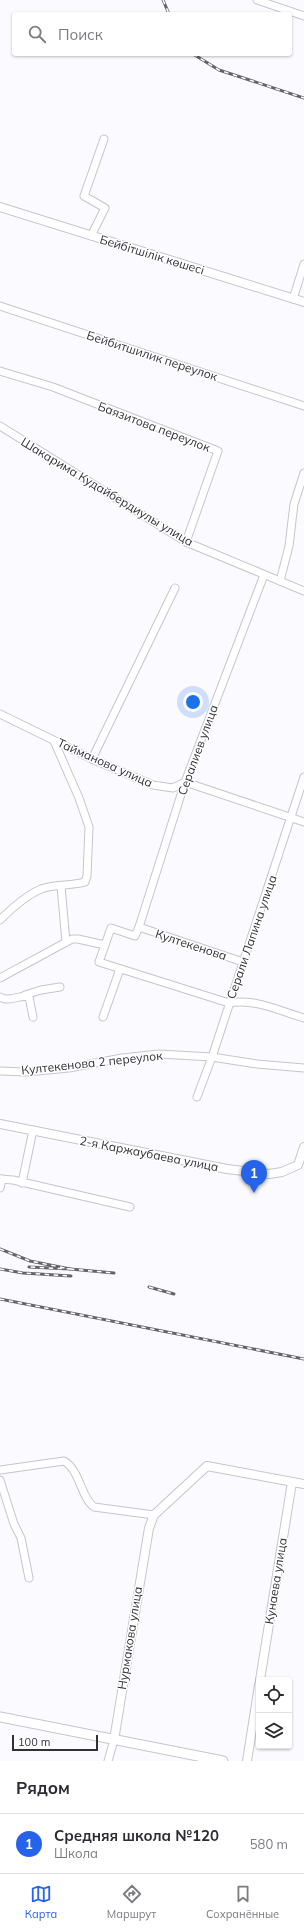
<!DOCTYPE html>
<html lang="ru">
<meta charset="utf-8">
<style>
body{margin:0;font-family:Mulish,sans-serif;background:#f2f2f3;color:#2b2b33}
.controls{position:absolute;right:12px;bottom:12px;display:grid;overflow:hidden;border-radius:4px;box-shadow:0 1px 3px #0004}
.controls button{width:36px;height:36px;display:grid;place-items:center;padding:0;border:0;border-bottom:1px solid #e1e1e2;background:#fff;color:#2b2b33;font:20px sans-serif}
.scale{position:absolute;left:12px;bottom:10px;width:86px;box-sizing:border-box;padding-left:4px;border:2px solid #303035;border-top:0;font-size:11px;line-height:14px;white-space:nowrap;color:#303035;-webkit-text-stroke:3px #fff;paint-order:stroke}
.you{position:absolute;left:193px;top:702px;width:14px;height:14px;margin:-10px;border:3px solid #fff;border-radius:50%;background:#1a73e8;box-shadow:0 0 0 6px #1a73e833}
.badge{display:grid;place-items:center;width:26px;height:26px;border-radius:50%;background:#2563eb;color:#fff;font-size:13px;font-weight:700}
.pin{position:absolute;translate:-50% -33px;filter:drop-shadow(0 1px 2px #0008)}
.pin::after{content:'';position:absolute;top:21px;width:14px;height:12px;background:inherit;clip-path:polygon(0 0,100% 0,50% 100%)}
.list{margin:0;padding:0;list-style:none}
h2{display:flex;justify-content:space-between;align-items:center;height:52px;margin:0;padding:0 16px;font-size:17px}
h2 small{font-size:13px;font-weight:400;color:#7c7c81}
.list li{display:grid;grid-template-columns:26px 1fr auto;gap:12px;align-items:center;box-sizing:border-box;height:60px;padding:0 16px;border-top:1px solid #e1e1e2}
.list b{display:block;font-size:15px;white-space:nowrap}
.list p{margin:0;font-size:13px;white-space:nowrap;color:#7c7c81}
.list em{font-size:13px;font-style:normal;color:#7c7c81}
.icon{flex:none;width:22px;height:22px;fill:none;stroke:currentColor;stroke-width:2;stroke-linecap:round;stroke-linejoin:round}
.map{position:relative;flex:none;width:304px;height:1761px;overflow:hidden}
.search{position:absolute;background:#fff;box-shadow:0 1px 3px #0004;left:12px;right:12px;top:12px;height:44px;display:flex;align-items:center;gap:10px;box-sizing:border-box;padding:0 14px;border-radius:4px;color:#7c7c81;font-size:15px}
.sheet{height:112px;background:#fff}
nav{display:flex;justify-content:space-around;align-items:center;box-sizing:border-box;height:56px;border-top:1px solid #e1e1e2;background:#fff;font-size:11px;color:#7c7c81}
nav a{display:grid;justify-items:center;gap:2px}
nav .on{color:#2563eb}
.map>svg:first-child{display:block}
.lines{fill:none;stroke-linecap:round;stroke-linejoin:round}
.minor-casing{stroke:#c5c5d1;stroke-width:9}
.tertiary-casing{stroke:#c5c5d1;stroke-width:10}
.secondary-casing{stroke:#c5c5d1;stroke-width:11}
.minor{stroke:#fff;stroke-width:7}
.tertiary{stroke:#fff;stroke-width:8}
.secondary{stroke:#fff;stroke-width:9}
.rail-casing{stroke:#636368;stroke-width:3}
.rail{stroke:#fff;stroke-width:1.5;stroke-dasharray:4.5;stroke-linecap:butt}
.labels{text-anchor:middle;stroke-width:3;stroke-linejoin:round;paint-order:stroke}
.street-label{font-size:12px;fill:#303035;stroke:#fff}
</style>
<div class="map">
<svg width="304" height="1761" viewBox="0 0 304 1761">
<rect width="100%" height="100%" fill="#fafaff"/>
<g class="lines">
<defs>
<g id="minor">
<polyline points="257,0 304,16"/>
<polyline points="91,236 105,208 84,196 104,139"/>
<polyline points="293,299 304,264"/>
<polyline points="0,306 304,406"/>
<polyline points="0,371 53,387 218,451 186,542"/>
<polyline points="0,426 186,542 304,591"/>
<path d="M 264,575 L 185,782 L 139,927 L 135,936 L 111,928 L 99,962 L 229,1003 C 254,998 280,1011 304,1018"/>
<polyline points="280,581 289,546 294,504 304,473"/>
<polyline points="0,714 92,759 153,785 173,788 185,782 304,822"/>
<polyline points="92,759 175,588"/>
<polyline points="61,886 66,942"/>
<path d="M 0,920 C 12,908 25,896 41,889 C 54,884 71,886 85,882 L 87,876 L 89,827 L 79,798 L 54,741"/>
<polyline points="139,927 243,962"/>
<polyline points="0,978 72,939 78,939 105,945"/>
<polyline points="25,995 41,990 60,987"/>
<path d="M 0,997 C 10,1003 19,994 29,997 L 33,1017"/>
<polyline points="103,1017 120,969"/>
<polyline points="0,1071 26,1072 69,1068 122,1058 159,1054 212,1057 257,1064 304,1068"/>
<polyline points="197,1097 212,1057 304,777"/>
<polyline points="0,1179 13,1180 130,1207"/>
<polyline points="22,1183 33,1130"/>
<polyline points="0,1188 2,1179"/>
<path d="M 0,1470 L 64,1461 C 80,1470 81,1498 94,1507 L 154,1515"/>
<polyline points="0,1480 14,1524 21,1538 29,1578"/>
<polyline points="108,1761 114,1740"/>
</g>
<g id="tertiary">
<polyline points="0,207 304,302"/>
<polyline points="0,1124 227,1169 269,1174 282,1172 298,1165 304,1147"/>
<polyline points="260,1680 292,1482"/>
<polyline points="114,1740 149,1528 154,1515 207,1466 304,1484"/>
<polyline points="247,1761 259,1685"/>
</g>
<polyline id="secondary" points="0,1717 223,1761"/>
</defs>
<!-- minor casing -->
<use href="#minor" class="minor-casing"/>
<!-- tertiary casing -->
<use href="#tertiary" class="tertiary-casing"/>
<!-- secondary casing -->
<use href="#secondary" class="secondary-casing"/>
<!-- minor -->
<use href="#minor" class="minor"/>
<!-- tertiary -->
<use href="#tertiary" class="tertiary"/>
<!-- secondary -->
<use href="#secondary" class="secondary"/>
<defs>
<g id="rail">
<polyline points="163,0 169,14"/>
<polyline points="193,54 219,70 304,98"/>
<polyline points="0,1249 30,1261 70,1269 29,1267"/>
<polyline points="0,1269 23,1273 71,1276"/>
<polyline points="70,1269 114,1273"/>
<polyline points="149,1287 174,1294"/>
<polyline points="0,1299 304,1359"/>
</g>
</defs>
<!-- rail casing -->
<use href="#rail" class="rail-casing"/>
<!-- rail -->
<use href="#rail" class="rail"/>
</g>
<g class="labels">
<!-- street labels -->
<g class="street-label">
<text transform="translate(152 255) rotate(17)" y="4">Бейбітшілік көшесі</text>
<text transform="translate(152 356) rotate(18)" y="4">Бейбитшилик переулок</text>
<text transform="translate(154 427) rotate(21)" y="4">Баязитова переулок</text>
<text transform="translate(107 492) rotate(31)" y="4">Шакарима Кудайбердиулы улица</text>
<text transform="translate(198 750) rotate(-70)" y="4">Сералиев улица</text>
<text transform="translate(105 763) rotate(24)" y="4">Тайманова улица</text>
<text transform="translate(252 937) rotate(-71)" y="4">Серали Лапина улица</text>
<text transform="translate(191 945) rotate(18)" y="4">Култекенова</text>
<text transform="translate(92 1063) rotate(-6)" y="4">Култекенова 2 переулок</text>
<text transform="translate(149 1154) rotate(11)" y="4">2-я Каржаубаева улица</text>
<text transform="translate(276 1581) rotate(-81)" y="4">Кунаева улица</text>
<text transform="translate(130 1638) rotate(-81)" y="4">Нурмакова улица</text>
</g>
</g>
</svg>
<div class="controls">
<button><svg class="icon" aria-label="locate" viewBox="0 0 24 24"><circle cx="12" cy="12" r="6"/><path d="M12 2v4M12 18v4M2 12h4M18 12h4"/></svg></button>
<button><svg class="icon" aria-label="layers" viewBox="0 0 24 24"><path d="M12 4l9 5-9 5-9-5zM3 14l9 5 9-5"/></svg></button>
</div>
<div class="scale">100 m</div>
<div class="you"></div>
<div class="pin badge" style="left:254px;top:1193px">1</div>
<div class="search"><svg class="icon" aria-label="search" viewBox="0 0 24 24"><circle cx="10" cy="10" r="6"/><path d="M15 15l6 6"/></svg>Поиск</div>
</div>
<section class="sheet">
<h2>Рядом<small></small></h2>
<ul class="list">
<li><span class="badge">1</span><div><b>Средняя школа №120</b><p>Школа</p></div><em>580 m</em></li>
</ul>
</section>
<nav>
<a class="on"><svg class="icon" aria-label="map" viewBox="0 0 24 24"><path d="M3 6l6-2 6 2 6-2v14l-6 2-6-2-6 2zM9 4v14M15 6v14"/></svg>Карта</a>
<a><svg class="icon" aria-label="directions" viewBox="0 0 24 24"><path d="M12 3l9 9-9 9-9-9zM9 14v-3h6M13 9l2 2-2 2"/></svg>Маршрут</a>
<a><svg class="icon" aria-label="saved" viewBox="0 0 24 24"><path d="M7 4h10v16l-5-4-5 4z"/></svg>Сохранённые</a>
</nav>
